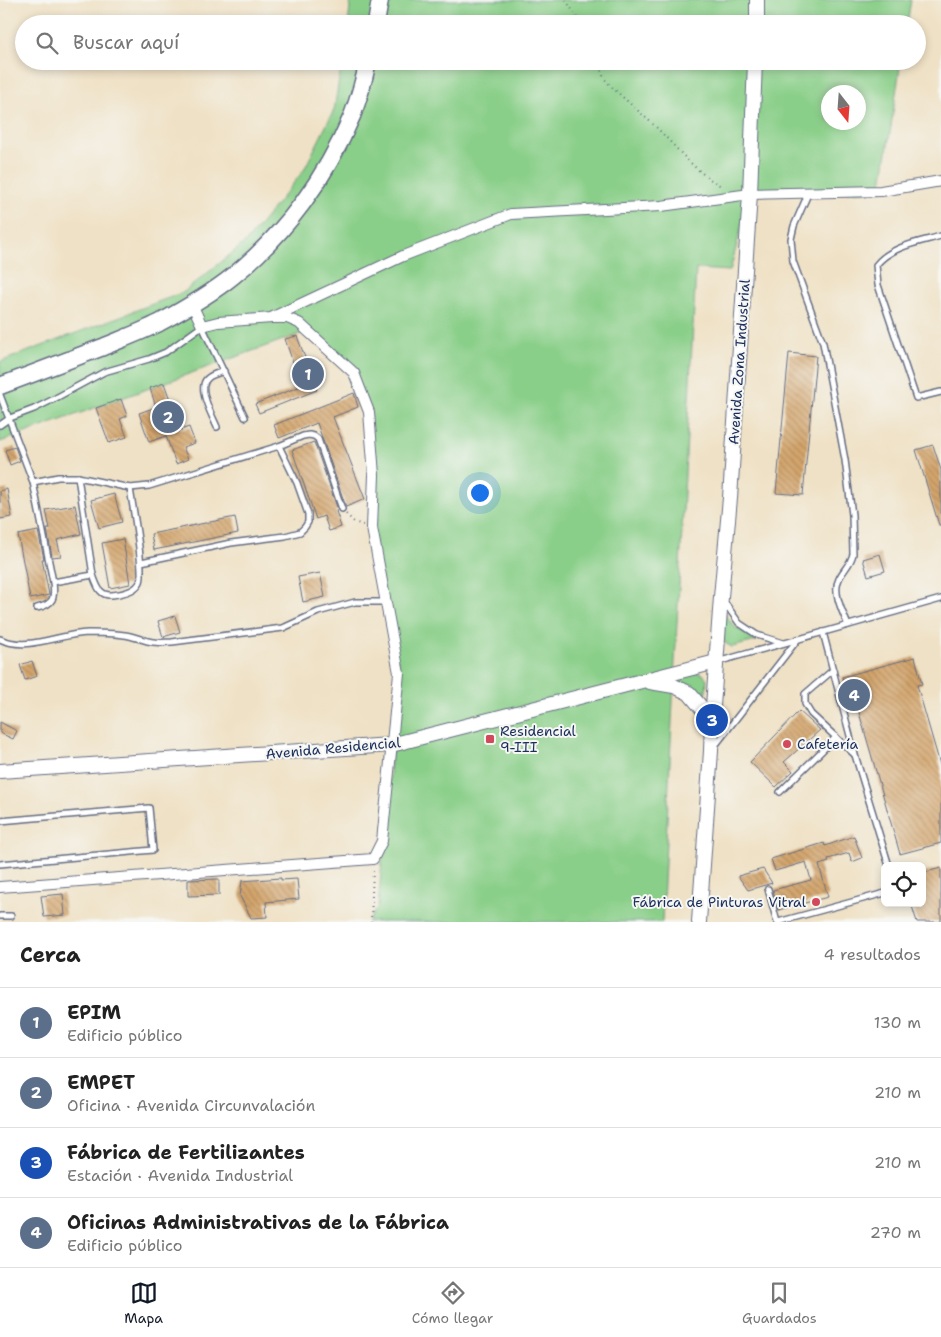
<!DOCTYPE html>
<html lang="es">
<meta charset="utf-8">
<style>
body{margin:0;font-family:"Shantell Sans",sans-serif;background:#f2f2f2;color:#222}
.controls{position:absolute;right:15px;bottom:15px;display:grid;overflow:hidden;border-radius:8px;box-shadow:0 2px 8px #0003}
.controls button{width:45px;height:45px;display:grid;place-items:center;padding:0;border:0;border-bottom:1px solid #e0e0e0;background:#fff;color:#222;font:25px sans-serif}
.compass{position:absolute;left:821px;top:85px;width:45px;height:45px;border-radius:50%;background:#fff;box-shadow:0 2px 8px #0003;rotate:163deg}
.you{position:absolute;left:479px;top:492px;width:18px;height:18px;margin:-12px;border:4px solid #fff;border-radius:50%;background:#1a73e8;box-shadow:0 0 0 8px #1a73e833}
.badge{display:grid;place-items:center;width:32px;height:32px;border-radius:50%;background:#111827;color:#fff;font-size:16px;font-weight:700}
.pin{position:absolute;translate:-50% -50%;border:2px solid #fff;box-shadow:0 1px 5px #0006}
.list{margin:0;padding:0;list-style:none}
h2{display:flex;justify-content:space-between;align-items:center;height:65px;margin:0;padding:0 20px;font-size:21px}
h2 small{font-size:16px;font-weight:400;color:#767676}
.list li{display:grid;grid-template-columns:32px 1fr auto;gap:15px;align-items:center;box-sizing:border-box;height:70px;padding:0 20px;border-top:1px solid #e0e0e0}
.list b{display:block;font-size:19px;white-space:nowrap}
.list p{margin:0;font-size:16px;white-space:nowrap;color:#767676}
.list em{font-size:16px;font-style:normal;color:#767676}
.icon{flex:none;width:28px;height:28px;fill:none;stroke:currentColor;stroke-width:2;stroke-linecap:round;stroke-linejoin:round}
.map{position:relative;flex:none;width:941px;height:922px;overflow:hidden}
.search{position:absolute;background:#fff;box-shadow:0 2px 8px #0003;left:15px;right:15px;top:15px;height:55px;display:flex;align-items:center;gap:12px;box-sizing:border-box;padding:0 18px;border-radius:28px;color:#767676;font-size:19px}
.sheet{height:345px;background:#fff}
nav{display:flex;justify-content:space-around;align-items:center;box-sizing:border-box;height:70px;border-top:1px solid #e0e0e0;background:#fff;font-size:14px;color:#767676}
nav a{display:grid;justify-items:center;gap:2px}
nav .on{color:#111827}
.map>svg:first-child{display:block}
.green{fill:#8acf89;stroke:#527f74;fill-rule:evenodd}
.building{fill:url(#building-back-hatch)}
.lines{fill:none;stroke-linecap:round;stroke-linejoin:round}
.service-casing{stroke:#656d82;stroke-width:8}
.minor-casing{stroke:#656d82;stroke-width:12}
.secondary-casing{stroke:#656d82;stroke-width:16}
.trunk-casing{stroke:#656d82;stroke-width:19}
.path{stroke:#656d82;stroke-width:2;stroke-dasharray:1 4;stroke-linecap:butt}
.service{stroke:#fff;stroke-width:5}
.minor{stroke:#fff;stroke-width:10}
.secondary{stroke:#fff;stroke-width:14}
.trunk{stroke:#fff;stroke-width:16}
.poi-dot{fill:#d1495b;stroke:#f6f6f2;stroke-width:2}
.labels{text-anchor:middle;stroke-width:4;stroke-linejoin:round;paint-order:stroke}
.street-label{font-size:14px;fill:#1b2f5e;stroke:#f6f6f2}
.poi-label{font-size:14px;fill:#1b2f5e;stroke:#f6f6f2;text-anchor:start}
</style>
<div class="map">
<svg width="941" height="922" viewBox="0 0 941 922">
<defs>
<pattern id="building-back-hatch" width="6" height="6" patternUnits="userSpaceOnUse" patternTransform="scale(1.25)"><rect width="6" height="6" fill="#d4a56c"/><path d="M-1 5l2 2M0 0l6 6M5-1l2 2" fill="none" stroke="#ab875c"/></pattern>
</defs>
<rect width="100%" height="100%" fill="#f6f6f2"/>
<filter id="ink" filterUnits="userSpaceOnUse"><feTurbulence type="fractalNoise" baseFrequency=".02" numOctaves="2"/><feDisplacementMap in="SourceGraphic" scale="10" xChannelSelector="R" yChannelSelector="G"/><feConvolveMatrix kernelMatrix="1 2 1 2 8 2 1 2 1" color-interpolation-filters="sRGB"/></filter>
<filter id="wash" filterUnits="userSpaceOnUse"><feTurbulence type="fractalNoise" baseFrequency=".0096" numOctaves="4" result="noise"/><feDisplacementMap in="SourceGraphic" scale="20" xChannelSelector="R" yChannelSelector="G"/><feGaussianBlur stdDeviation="1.12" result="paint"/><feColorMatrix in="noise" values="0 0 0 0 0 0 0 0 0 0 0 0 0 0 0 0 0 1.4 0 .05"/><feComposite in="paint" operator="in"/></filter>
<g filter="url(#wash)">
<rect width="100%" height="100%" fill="#efe1c5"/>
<!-- green -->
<g class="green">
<polygon points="351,0 911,0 907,24 348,24"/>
<path d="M 342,61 L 901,61 L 881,191 L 750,194 L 730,271 L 696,269 L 674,679 L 696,672 L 703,674 L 707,679 L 705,703 L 674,681 L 662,922 L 368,922 L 378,906 L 399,673 L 372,528 L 369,412 L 354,373 L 308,331 L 0,442 L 0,362 L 184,292 L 247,241 L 304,170 L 334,110 ZM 828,92 L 858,92 L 858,122 L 828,122 Z"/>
<polygon points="724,614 734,626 756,641 732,647 725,643 723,638"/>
</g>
<g id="blocks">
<!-- building -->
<g class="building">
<polygon points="297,336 317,390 259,413 255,404 301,386 285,339"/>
<polygon points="789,353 816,356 803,495 776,493"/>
<polygon points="164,383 181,430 189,427 195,443 183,447 188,459 176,464 166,436 149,442 139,413 156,407 150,388"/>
<polygon points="354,393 358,407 333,417 365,499 346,507 317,423 279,438 274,425"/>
<polygon points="121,399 127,416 120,419 127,437 109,443 96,408"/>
<polygon points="314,442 338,510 336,511 341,527 329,531 324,516 316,519 292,450"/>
<polygon points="933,445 941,470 941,525 939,525 916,450"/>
<polygon points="15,447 20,461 10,465 5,450"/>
<polygon points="7,489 12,517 0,519 0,491"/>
<polygon points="114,494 122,522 99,528 91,500"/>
<polygon points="75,505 81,534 57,540 61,556 52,557 47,529 50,529 46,510"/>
<polygon points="235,517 238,533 154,550 151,534"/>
<polygon points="38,531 44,559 42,559 49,595 30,599 18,535"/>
<polygon points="123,539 130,584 110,588 102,543"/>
<polygon points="880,554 885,571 868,576 863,559"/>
<polygon points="320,573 325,597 303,602 298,577"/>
<polygon points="175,616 180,632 163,637 158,621"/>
<polygon points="915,657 922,684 917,685 941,768 941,843 900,854 856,702 849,704 842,677"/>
<polygon points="32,661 37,676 25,680 20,665"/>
<polygon points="799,711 820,730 784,762 793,771 776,787 750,762"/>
<polygon points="0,722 17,731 13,739 0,733"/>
<polygon points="854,836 862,858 852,862 849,853 828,859 829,862 819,865 828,897 778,910 773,890 811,880 806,862 775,871 771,859 824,843 825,846"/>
<polygon points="941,868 941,922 917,922 911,903 922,903 922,873"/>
<polygon points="763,869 772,883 748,890 738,876"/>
<polygon points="281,878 281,880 297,879 299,899 266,902 267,917 251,918 240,896 242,881"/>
<polygon points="219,879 219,895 188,896 188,880"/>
<polygon points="63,894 65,915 44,917 41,896"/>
</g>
</g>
</g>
<g filter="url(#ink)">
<use href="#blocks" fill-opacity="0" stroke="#656d82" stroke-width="1"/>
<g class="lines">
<defs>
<g id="service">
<path d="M 808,194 L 794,226 L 791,239 L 793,261 L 823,343 L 845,460 L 852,515 L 853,554 C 851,564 843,570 839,579 C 832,592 843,613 848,625"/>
<path d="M 941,236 C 920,242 891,246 876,265 L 878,285 L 916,398 L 941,392"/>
<polyline points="0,395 33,482 53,582 93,575"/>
<polyline points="0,425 10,418 34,409 52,400 104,372 149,359 166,352 202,326 245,417"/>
<path d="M 217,427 C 212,415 196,387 208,378 C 212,374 219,373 224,371"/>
<path d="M 78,477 L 93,575 C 97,585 99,596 112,595 C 121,594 136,591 140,582 C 145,571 132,504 130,488"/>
<polyline points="33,482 58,477 78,477 130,488 149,486 279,446 303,436 309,435 314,436 318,439 342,509"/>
<polyline points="141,562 231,543 285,536 300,532 305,527 308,522 308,514 297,483 279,446"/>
<polyline points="725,603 739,623 757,635 783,643"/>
<path d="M 37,608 C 54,604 55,598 53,582"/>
<polyline points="823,632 855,755 889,866"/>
<path d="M 0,639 C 28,652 58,634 88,633 C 101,633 117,633 130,636 C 138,638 145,641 153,642 C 159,643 166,642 172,642 L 283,628 L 318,612 L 355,602 L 386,602"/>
<polyline points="717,662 941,599"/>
<polyline points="833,670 805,694 805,704 811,714 854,754"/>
<polyline points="714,747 798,639"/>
<polyline points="780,792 836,737"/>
<polyline points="0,821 149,808 153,850 0,864"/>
<polyline points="768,889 777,922"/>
<polyline points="0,916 11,916"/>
<polyline points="778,922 885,893"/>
</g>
<g id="minor">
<polyline points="273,317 403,256 511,214 661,206 750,194 881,191 941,181"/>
<polyline points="0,887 373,859 382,841 399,673 372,528 374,475 369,412 354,373 299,323 287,318 272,318 218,322 202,326 192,304"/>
</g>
<g id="secondary">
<polyline points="757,24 757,0"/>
<polyline points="650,682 674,686 689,693 712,720"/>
<polyline points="0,771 391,745 716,662"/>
<polyline points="699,922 711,751 712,720 721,597 730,498 750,194 755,61"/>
</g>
<g id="trunk">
<polyline points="376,24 380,0"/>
<path d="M 0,386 C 34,373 69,360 103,347 C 122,339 141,332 159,323 C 183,310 212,293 233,276 C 285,234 326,178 352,116 C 359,98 364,80 368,61"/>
</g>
</defs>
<!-- service casing -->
<use href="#service" class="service-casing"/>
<!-- minor casing -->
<use href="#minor" class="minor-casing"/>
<!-- secondary casing -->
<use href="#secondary" class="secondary-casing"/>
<!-- trunk casing -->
<use href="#trunk" class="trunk-casing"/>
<!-- path -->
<g class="path">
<polyline points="566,0 581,24"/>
<path d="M 598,61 L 604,78 L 608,83 C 624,99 641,113 657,128 C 677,148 697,174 723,187"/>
<polyline points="346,514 354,522 363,525"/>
<polyline points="371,922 373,869"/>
</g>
<!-- service -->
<use href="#service" class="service"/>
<!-- minor -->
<use href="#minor" class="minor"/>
<!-- secondary -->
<use href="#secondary" class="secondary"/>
<!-- trunk -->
<use href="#trunk" class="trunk"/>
</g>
</g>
<!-- markers -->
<g class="poi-dot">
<rect x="485" y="734" width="10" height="10" rx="2.5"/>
<circle cx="787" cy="744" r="5"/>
<circle cx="816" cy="902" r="5"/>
</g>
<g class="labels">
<!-- street labels -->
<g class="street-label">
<text transform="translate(739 362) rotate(-86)" y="5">Avenida Zona Industrial</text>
<text transform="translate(333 748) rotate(-5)" y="5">Avenida Residencial</text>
</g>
<!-- poi labels -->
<g class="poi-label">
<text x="500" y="736">Residencial<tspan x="500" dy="16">9-III</tspan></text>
<text x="797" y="749">Cafetería</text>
<text x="806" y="907" text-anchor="end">Fábrica de Pinturas Vitral</text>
</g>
</g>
</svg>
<div class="controls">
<button><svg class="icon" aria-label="locate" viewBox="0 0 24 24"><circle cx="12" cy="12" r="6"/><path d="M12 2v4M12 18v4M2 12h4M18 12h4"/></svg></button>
</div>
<svg class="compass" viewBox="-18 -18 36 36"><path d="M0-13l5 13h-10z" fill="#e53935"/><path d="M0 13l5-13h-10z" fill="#767676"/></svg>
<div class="you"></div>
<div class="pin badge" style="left:308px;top:374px;background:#5c6f8a">1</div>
<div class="pin badge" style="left:168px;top:417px;background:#5c6f8a">2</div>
<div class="pin badge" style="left:712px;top:720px;background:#1a4fb4">3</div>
<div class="pin badge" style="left:854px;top:695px;background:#5c6f8a">4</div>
<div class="search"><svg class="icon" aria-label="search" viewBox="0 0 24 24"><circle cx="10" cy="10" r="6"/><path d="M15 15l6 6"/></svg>Buscar aquí</div>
</div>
<section class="sheet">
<h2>Cerca<small>4 resultados</small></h2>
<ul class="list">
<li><span class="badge" style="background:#5c6f8a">1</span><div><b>EPIM</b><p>Edificio público</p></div><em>130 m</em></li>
<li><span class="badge" style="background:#5c6f8a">2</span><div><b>EMPET</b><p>Oficina · Avenida Circunvalación</p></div><em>210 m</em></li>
<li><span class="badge" style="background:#1a4fb4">3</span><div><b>Fábrica de Fertilizantes</b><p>Estación · Avenida Industrial</p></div><em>210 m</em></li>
<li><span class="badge" style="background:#5c6f8a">4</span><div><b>Oficinas Administrativas de la Fábrica</b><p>Edificio público</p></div><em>270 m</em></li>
</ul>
</section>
<nav>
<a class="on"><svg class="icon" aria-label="map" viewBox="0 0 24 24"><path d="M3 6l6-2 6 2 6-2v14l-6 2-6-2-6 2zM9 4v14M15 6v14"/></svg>Mapa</a>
<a><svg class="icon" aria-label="directions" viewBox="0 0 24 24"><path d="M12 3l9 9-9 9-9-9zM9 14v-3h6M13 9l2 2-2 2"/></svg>Cómo llegar</a>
<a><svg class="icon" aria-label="saved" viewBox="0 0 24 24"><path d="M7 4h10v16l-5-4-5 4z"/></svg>Guardados</a>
</nav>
